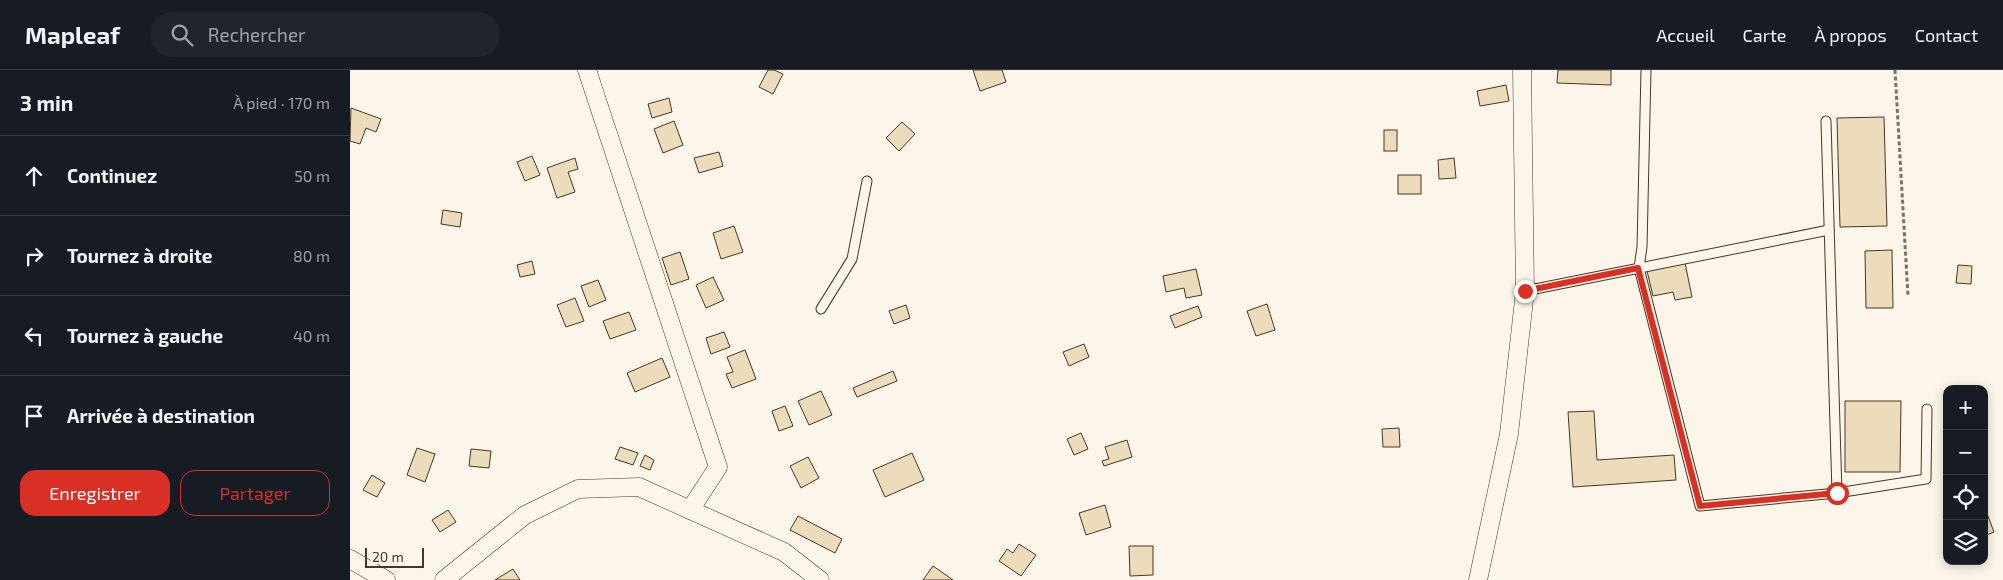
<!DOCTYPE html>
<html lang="fr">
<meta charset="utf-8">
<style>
body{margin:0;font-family:"Exo 2",sans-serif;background:#20242c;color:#f1f3f6}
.controls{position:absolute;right:15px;bottom:15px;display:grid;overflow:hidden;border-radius:10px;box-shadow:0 2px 12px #0003}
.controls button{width:45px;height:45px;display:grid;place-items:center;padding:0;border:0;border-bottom:1px solid #363941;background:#171b24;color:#f1f3f6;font:25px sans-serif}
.scale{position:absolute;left:15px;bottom:12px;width:59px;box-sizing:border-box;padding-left:5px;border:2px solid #4a3520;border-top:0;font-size:14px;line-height:18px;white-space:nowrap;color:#4a3520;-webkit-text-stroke:4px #fbf6e9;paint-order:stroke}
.stop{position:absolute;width:15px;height:15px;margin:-11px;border:4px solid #d93025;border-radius:50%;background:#fff}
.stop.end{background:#d93025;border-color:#fff;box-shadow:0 1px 5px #0008}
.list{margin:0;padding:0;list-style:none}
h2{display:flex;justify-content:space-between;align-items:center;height:65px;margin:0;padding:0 20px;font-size:21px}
h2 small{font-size:16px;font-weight:400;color:#9ea1a6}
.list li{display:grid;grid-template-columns:32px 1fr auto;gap:15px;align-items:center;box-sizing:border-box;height:80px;padding:0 20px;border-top:1px solid #363941}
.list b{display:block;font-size:19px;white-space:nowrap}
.list em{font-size:16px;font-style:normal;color:#9ea1a6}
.actions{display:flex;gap:10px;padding:15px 20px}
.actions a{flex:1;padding:11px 0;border:1px solid #d93025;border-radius:15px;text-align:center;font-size:18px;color:#d93025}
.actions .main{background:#d93025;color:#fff}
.icon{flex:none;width:28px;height:28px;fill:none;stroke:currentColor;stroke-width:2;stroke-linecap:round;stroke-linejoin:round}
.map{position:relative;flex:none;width:1653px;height:510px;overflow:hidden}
header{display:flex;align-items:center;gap:30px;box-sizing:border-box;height:70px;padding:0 25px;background:#171b24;border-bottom:1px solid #363941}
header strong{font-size:24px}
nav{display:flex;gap:28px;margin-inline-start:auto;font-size:18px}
.search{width:350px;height:45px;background:#20242c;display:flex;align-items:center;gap:12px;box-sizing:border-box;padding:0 18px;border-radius:28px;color:#9ea1a6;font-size:19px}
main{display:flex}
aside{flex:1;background:#171b24}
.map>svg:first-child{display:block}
.building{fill:#ecdcbc;stroke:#4a3520}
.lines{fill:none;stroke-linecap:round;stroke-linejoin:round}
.lane-casing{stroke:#4a3520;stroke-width:11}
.street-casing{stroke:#4a3520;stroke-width:19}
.path{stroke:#7f6f5c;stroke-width:3;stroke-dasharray:4 2.5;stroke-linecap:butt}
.lane{stroke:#fbf6e9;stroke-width:9}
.street{stroke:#fbf6e9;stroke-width:18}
.route{stroke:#d93025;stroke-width:6}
</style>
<header>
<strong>Mapleaf</strong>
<div class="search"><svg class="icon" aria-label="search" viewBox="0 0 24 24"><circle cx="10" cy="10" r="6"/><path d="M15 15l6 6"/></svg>Rechercher</div>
<nav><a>Accueil</a><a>Carte</a><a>À propos</a><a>Contact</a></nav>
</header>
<main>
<aside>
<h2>3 min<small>À pied · 170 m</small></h2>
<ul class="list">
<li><svg class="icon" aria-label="ahead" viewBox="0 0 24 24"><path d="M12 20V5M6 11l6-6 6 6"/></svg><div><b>Continuez</b></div><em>50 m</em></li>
<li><svg class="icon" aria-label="right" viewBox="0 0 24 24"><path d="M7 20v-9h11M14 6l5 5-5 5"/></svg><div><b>Tournez à droite</b></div><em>80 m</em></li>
<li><svg class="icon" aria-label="left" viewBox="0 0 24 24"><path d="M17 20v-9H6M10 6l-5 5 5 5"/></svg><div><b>Tournez à gauche</b></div><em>40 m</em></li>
<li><svg class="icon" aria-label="arrive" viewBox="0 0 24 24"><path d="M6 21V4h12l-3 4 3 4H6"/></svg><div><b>Arrivée à destination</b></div></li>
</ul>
<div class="actions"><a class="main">Enregistrer</a><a>Partager</a></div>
</aside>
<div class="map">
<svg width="1653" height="510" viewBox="0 0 1653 510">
<rect width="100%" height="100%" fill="#fbf6e9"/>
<!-- building -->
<g class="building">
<polygon points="418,0 424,0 433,4 423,24 409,17"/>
<polygon points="623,0 652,0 656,12 630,21"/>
<polygon points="1208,0 1261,0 1261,15 1207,13"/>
<polygon points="1156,15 1159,31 1130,36 1127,21"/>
<polygon points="319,28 322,42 302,48 298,34"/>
<polygon points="1,38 31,49 26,62 16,58 10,74 0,71"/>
<polygon points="1534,47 1537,156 1490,157 1487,48"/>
<polygon points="324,51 333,75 313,83 304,59"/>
<polygon points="552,52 565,64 549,81 536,68"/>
<rect x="1034" y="60" width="13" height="21"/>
<polygon points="369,82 373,96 349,103 344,88"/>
<polygon points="182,86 190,105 175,111 167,92"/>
<polygon points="225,88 228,99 218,102 225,122 207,128 197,98"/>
<polygon points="1104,88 1106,108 1089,109 1088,90"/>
<rect x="1048" y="105" width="23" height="19"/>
<polygon points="93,140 112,143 110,157 91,154"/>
<polygon points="384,156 393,182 371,189 363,163"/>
<polygon points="1542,180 1543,238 1516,238 1515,181"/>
<polygon points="330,182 339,209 321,215 312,188"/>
<polygon points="182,191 185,204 170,207 167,195"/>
<polygon points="1335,193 1342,227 1325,230 1323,222 1303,226 1297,201"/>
<polygon points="1608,195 1622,196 1621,214 1606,213"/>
<polygon points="846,199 852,225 836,228 834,218 816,222 813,206"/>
<polygon points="363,207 374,230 356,238 346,215"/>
<polygon points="248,210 256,230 239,237 231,216"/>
<polygon points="225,228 234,251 216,257 207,235"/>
<polygon points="917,234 925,260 906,266 897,241"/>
<polygon points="556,235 560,248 544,254 539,241"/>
<polygon points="848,236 852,247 825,258 820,246"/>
<polygon points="279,242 286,260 260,269 253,251"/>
<polygon points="374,262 380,277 361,284 356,268"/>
<polygon points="734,274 739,287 719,296 713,282"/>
<polygon points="395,280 406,309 382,318 376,304 383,302 377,287"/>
<polygon points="312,288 320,307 285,322 277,303"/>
<polygon points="543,301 547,311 507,327 503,318"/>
<polygon points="471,321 482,345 459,355 448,331"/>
<polygon points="1495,331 1551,331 1550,402 1495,402"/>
<polygon points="435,336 443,356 429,361 422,341"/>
<polygon points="1244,341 1247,390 1324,385 1326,410 1223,417 1218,342"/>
<polygon points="1049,358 1050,377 1033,377 1032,359"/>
<polygon points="731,363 738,379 724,385 717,369"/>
<polygon points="777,370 782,387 754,396 752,391 759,389 755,377"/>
<polygon points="270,377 288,383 283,395 265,389"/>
<polygon points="67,378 85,384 75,412 57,405"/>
<polygon points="121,379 141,381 139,398 119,396"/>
<polygon points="562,383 574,410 535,427 523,400"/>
<polygon points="295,385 304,390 300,400 290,396"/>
<polygon points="458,387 469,408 451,418 440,396"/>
<polygon points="22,405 35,413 27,427 13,420"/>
<polygon points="755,435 761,457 736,465 729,443"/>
<polygon points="98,440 106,452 90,462 82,450"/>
<polygon points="1634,441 1636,441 1644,462 1634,466"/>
<polygon points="448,446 492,469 485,483 440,460"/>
<polygon points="669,474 686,485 671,506 649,491 657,479 663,483"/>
<polygon points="779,476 803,476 803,505 780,506"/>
<polygon points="583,496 603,510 573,510"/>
<polygon points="163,499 170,510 145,510"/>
</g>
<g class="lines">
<defs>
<g id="lane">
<polyline points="1296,0 1292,177 1289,198 1350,436 1487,423 1576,409 1577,339"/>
<polyline points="1476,51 1487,423"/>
<polyline points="1175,221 1479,160"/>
<polyline points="471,239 502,189 517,111"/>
</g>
<g id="street">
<polyline points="237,0 368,397 340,440"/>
<polyline points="0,489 36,510"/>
<polyline points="94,510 175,445 228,419 289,417 434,482 470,510"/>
<polyline points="1128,510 1159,364 1175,221 1172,0"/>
</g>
</defs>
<!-- lane casing -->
<use href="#lane" class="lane-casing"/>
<!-- street casing -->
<use href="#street" class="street-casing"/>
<!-- path -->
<polyline class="path" points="1545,0 1558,226"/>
<!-- lane -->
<use href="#lane" class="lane"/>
<!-- street -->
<use href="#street" class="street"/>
</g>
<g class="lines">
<!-- route -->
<polyline class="route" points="1175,221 1288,198 1350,436 1487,423"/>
</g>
</svg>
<div class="controls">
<button>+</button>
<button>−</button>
<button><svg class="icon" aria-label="locate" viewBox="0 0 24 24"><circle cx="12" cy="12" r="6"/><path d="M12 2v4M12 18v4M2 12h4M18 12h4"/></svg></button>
<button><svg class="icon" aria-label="layers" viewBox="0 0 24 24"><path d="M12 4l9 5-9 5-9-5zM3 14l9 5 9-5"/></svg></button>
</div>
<div class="scale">20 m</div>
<div class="stop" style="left:1487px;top:423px"></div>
<div class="stop end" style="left:1175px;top:221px"></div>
</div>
</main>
